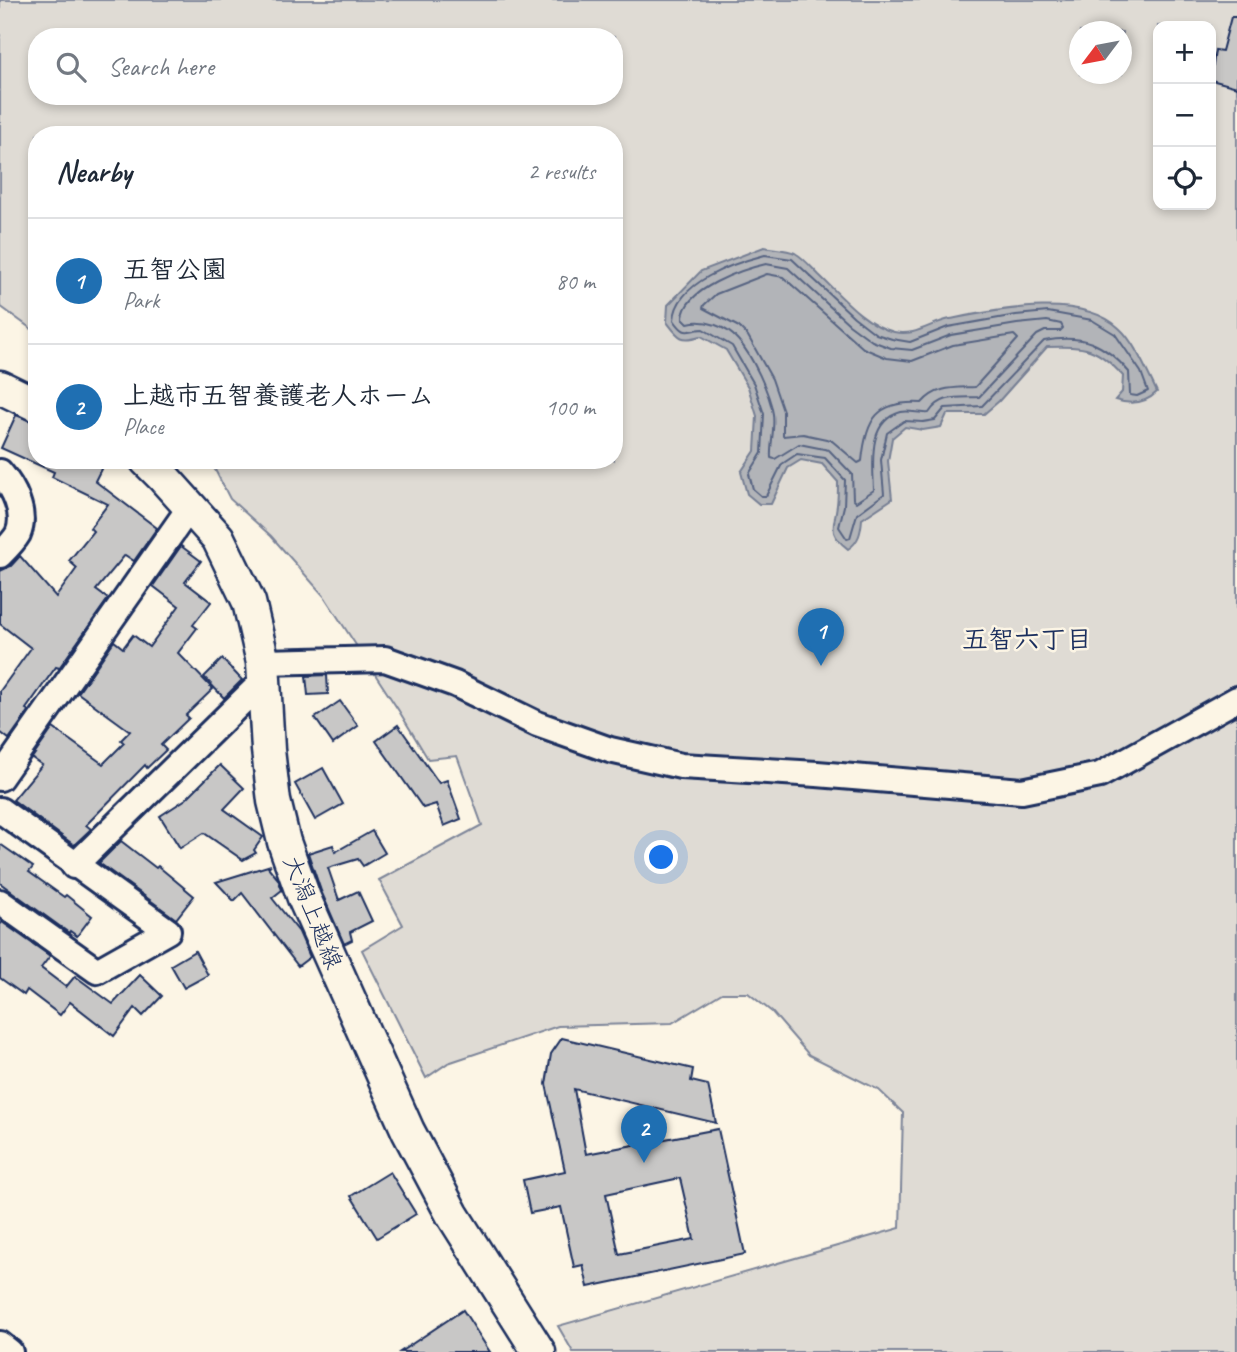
<!DOCTYPE html>
<meta charset="utf-8">
<style>
body{margin:0;font-family:Caveat,"Klee One",sans-serif;background:#f6f6f7;color:#1f2937}
.controls{position:absolute;right:21px;top:21px;display:grid;overflow:hidden;border-radius:14px;box-shadow:0 4px 10px #0003}
.controls button{width:63px;height:63px;display:grid;place-items:center;padding:0;border:0;border-bottom:2px solid #e0e1e3;background:#fff;color:#1f2937;font:35px sans-serif}
.compass{position:absolute;left:1069px;top:21px;width:63px;height:63px;border-radius:50%;background:#fff;box-shadow:0 4px 10px #0003;rotate:238deg}
.you{position:absolute;left:662px;top:858px;width:24px;height:24px;margin:-18px;border:5px solid #fff;border-radius:50%;background:#1a73e8;box-shadow:0 0 0 10px #1a73e833}
.badge{display:grid;place-items:center;width:46px;height:46px;border-radius:50%;background:#1f6fb2;color:#fff;font-size:23px;font-weight:700}
.pin{position:absolute;translate:-50% -58px;filter:drop-shadow(0 2px 4px #0008)}
.pin::after{content:'';position:absolute;top:37px;width:24px;height:21px;background:inherit;clip-path:polygon(0 0,100% 0,50% 100%)}
.list{margin:0;padding:0;list-style:none}
h2{display:flex;justify-content:space-between;align-items:center;height:91px;margin:0;padding:0 28px;font-size:30px}
h2 small{font-size:23px;font-weight:400;color:#747a83}
.list li{display:grid;grid-template-columns:46px 1fr auto;gap:21px;align-items:center;box-sizing:border-box;height:126px;padding:0 28px;border-top:2px solid #e0e1e3}
.list b{display:block;font-size:26px;white-space:nowrap}
.list p{margin:0;font-size:23px;white-space:nowrap;color:#747a83}
.list em{font-size:23px;font-style:normal;color:#747a83}
.icon{flex:none;width:38px;height:38px;fill:none;stroke:currentColor;stroke-width:2;stroke-linecap:round;stroke-linejoin:round}
.map{position:relative;flex:none;width:1237px;height:1352px;overflow:hidden}
.search{position:absolute;background:#fff;box-shadow:0 4px 10px #0003;left:28px;top:28px;width:595px;height:77px;display:flex;align-items:center;gap:18px;box-sizing:border-box;padding:0 24px;border-radius:28px;color:#747a83;font-size:26px}
.panel{position:absolute;background:#fff;box-shadow:0 4px 10px #0003;left:28px;top:126px;width:595px;height:343px;border-radius:28px}
.map>svg:first-child{display:block}
.green{fill:#dfdbd4;stroke:#7d8599;stroke-width:2;fill-rule:evenodd}
.water{fill:#b2b4b8;stroke:#767f94;stroke-width:2}
.lines{fill:none;stroke-linecap:round;stroke-linejoin:round}
.shore{stroke:#576482;stroke-width:2}
.building{fill:#c8c7c6;stroke:#1b2f5e;stroke-width:2;fill-rule:evenodd}
.minor-casing{stroke:#1b2f5e;stroke-width:30}
.major-casing{stroke:#1b2f5e;stroke-width:37}
.minor{stroke:#fcf5e5;stroke-width:24}
.major{stroke:#fcf5e5;stroke-width:32}
.labels{text-anchor:middle;stroke-width:5;stroke-linejoin:round;paint-order:stroke}
.street-label{font-size:24px;fill:#1b2f5e;stroke:#fcf5e5}
.neighbourhood-label{font-size:26px;font-weight:bold;fill:#1b2f5e;stroke:#fcf5e5}
</style>
<div class="map">
<svg width="1237" height="1352" viewBox="0 0 1237 1352">
<rect width="100%" height="100%" fill="#fcf5e5"/>
<filter id="ink" filterUnits="userSpaceOnUse"><feTurbulence type="fractalNoise" baseFrequency=".0143" numOctaves="2"/><feDisplacementMap in="SourceGraphic" scale="14" xChannelSelector="R" yChannelSelector="G"/><feConvolveMatrix kernelMatrix="1 2 1 2 8 2 1 2 1" color-interpolation-filters="sRGB"/></filter>
<g filter="url(#ink)">
<!-- green -->
<path class="green" d="M 0,0 L 1237,0 L 1237,1352 L 573,1352 L 558,1326 L 900,1228 L 903,1113 L 879,1090 L 809,1055 L 772,1012 L 748,993 L 722,993 L 672,1023 L 558,1026 L 448,1063 L 426,1078 L 362,950 L 403,925 L 379,880 L 482,825 L 457,756 L 428,759 L 399,711 L 324,596 L 271,536 L 230,499 L 210,460 L 614,460 L 614,135 L 37,135 L 37,333 L 0,306 ZM 1158,26 L 1211,26 L 1211,205 L 1158,205 ZM 1080,32 L 1122,32 L 1122,74 L 1080,74 ZM 37,37 L 614,37 L 614,96 L 37,96 Z"/>
<!-- water -->
<path class="water" d="M 764,247 C 773,249 787,249 795,253 C 804,258 812,268 819,275 C 840,295 865,325 894,332 C 915,337 930,323 950,319 C 997,310 1081,292 1119,328 C 1135,342 1148,374 1157,392 C 1145,404 1131,405 1115,400 L 1122,392 L 1123,376 C 1097,347 1086,346 1047,347 L 999,401 L 984,414 L 947,414 L 941,427 L 923,430 L 905,427 L 892,438 L 888,461 L 892,499 L 862,519 C 861,532 859,542 848,549 C 827,532 834,528 837,505 C 838,497 838,489 838,482 L 822,464 L 801,460 L 788,468 L 771,504 L 759,504 L 747,494 L 741,472 L 755,451 L 757,416 L 748,387 L 726,350 L 701,336 C 681,342 679,338 667,322 L 668,305 L 701,271 Z"/>
<g class="lines">
<!-- shore -->
<g class="shore">
<path d="M 765,255 L 792,259 L 854,317 L 876,334 L 892,339 L 910,342 L 948,327 L 1016,315 L 1048,312 L 1092,320 L 1115,334 L 1141,372 L 1148,391 L 1137,396 L 1130,395 L 1129,372 C 1104,343 1083,334 1044,341 L 982,406 L 945,408 L 935,420 L 923,422 L 904,421 L 887,433 L 881,460 L 884,494 L 857,514 L 850,538 L 847,539 L 839,527 L 844,506 L 845,480 L 825,458 L 797,454 L 782,464 L 766,496 L 761,496 L 753,489 L 749,474 L 762,453 L 764,414 L 754,384 L 732,346 L 703,329 C 686,330 686,337 674,320 C 676,282 734,263 765,255 Z"/>
<path d="M 766,264 L 788,268 L 849,324 L 872,341 L 891,348 L 912,350 L 951,335 L 1017,324 L 1047,321 L 1061,324 L 1063,328 L 1060,331 L 1045,331 L 1037,335 L 979,397 C 959,398 941,394 929,413 C 920,414 910,410 901,412 C 867,421 873,463 874,490 L 856,502 L 853,499 L 852,474 L 829,450 L 799,444 L 775,459 L 771,458 C 770,444 775,429 773,414 C 770,394 752,355 738,340 C 726,326 705,319 688,323 L 683,318 C 684,289 743,269 766,264 Z"/>
<path d="M 767,274 L 783,277 L 863,348 L 887,358 L 912,361 L 953,345 L 1014,335 L 1018,339 L 975,387 C 954,388 937,386 922,403 C 877,400 866,419 862,461 L 858,463 L 831,440 L 803,434 L 783,436 L 783,411 L 772,379 L 748,336 L 739,327 L 703,308 L 704,305 L 716,294 Z"/>
</g>
</g>
<!-- building -->
<g class="building">
<polygon points="1231,17 1237,17 1237,87 1211,80 1215,50 1222,51"/>
<polygon points="16,415 37,423 37,460 93,460 103,465 95,481 157,528 134,561 125,555 96,590 108,599 59,668 56,667 26,709 29,711 9,739 0,732 0,691 31,648 0,624 0,571 11,566 20,556 56,597 77,568 69,561 93,531 90,528 108,504 52,477 54,472 1,448"/>
<polygon points="181,546 201,561 185,582 211,602 193,625 197,628 178,653 213,689 186,715 189,718 161,745 166,750 147,768 145,765 86,825 91,829 74,845 13,800 42,765 32,758 53,728 103,764 124,743 121,740 130,731 78,693 114,641 123,648 133,635 149,647 179,606 153,586"/>
<polygon points="222,659 242,680 224,698 204,677"/>
<polygon points="327,675 328,694 308,695 306,676"/>
<polygon points="340,701 358,726 333,744 315,718"/>
<polygon points="398,725 439,783 447,780 461,819 444,826 436,804 423,808 376,741"/>
<polygon points="220,765 244,788 224,809 263,837 254,850 256,853 243,860 204,833 180,848 160,816 186,799"/>
<polygon points="323,768 343,804 315,820 295,784"/>
<polygon points="372,831 385,853 363,866 358,859 328,868 339,900 358,891 372,921 350,932 352,940 344,944 321,891 308,853 333,845 335,852"/>
<polygon points="121,841 156,868 158,866 194,896 176,919 99,863"/>
<polygon points="0,844 33,867 29,872 64,897 66,895 92,916 77,936 70,931 69,933 0,883"/>
<polygon points="271,865 268,867 278,879 282,890 272,898 299,932 310,957 298,966 242,893 234,901 216,882"/>
<polygon points="2,922 50,956 41,968 66,987 75,976 113,1004 140,975 162,996 143,1016 135,1008 114,1036 70,1002 60,1015 27,990 24,995 0,978 0,925"/>
<polygon points="195,951 208,975 184,988 171,965"/>
<path d="M 562,1038 L 693,1069 L 691,1081 L 708,1085 L 716,1123 L 574,1089 L 586,1154 L 718,1129 L 745,1254 L 588,1287 L 583,1265 L 574,1267 L 561,1207 L 530,1213 L 523,1180 L 565,1171 L 546,1084 L 551,1054 ZM 680,1178 L 694,1239 L 619,1254 L 606,1194 Z"/>
<polygon points="390,1172 416,1214 377,1238 351,1196"/>
<polygon points="463,1310 490,1352 400,1352"/>
</g>
<g class="lines">
<defs>
<g id="minor">
<path d="M 0,472 C 13,487 27,513 18,534 C 14,541 6,549 0,555"/>
<polyline points="263,662 385,659 455,684 537,724 610,750 681,766 817,774 1022,791 1100,775 1237,699"/>
<polyline points="0,778 190,507"/>
<polyline points="0,810 168,931 97,971 0,902"/>
<polyline points="74,866 263,681"/>
<polyline points="0,1344 10,1352"/>
</g>
<g id="major">
<polyline points="0,387 37,405"/>
<polyline points="146,460 164,478 218,538 249,602 263,662 268,750 274,801 284,842 304,898 408,1131 452,1214 539,1352"/>
</g>
</defs>
<!-- minor casing -->
<use href="#minor" class="minor-casing"/>
<!-- major casing -->
<use href="#major" class="major-casing"/>
<!-- minor -->
<use href="#minor" class="minor"/>
<!-- major -->
<use href="#major" class="major"/>
</g>
</g>
<g class="labels">
<!-- street labels -->
<g class="street-label">
<text transform="translate(313 912) rotate(68)" y="8">大潟上越線</text>
</g>
<!-- neighbourhood labels -->
<g class="neighbourhood-label">
<text x="1027" y="648">五智六丁目</text>
</g>
</g>
</svg>
<div class="controls">
<button>+</button>
<button>−</button>
<button><svg class="icon" aria-label="locate" viewBox="0 0 24 24"><circle cx="12" cy="12" r="6"/><path d="M12 2v4M12 18v4M2 12h4M18 12h4"/></svg></button>
</div>
<svg class="compass" viewBox="-18 -18 36 36"><path d="M0-13l5 13h-10z" fill="#e53935"/><path d="M0 13l5-13h-10z" fill="#747a83"/></svg>
<div class="you"></div>
<div class="pin badge" style="left:821px;top:666px">1</div>
<div class="pin badge" style="left:644px;top:1163px">2</div>
<div class="search"><svg class="icon" aria-label="search" viewBox="0 0 24 24"><circle cx="10" cy="10" r="6"/><path d="M15 15l6 6"/></svg>Search here</div>
<section class="panel">
<h2>Nearby<small>2 results</small></h2>
<ul class="list">
<li><span class="badge">1</span><div><b>五智公園</b><p>Park</p></div><em>80 m</em></li>
<li><span class="badge">2</span><div><b>上越市五智養護老人ホーム</b><p>Place</p></div><em>100 m</em></li>
</ul>
</section>
</div>
